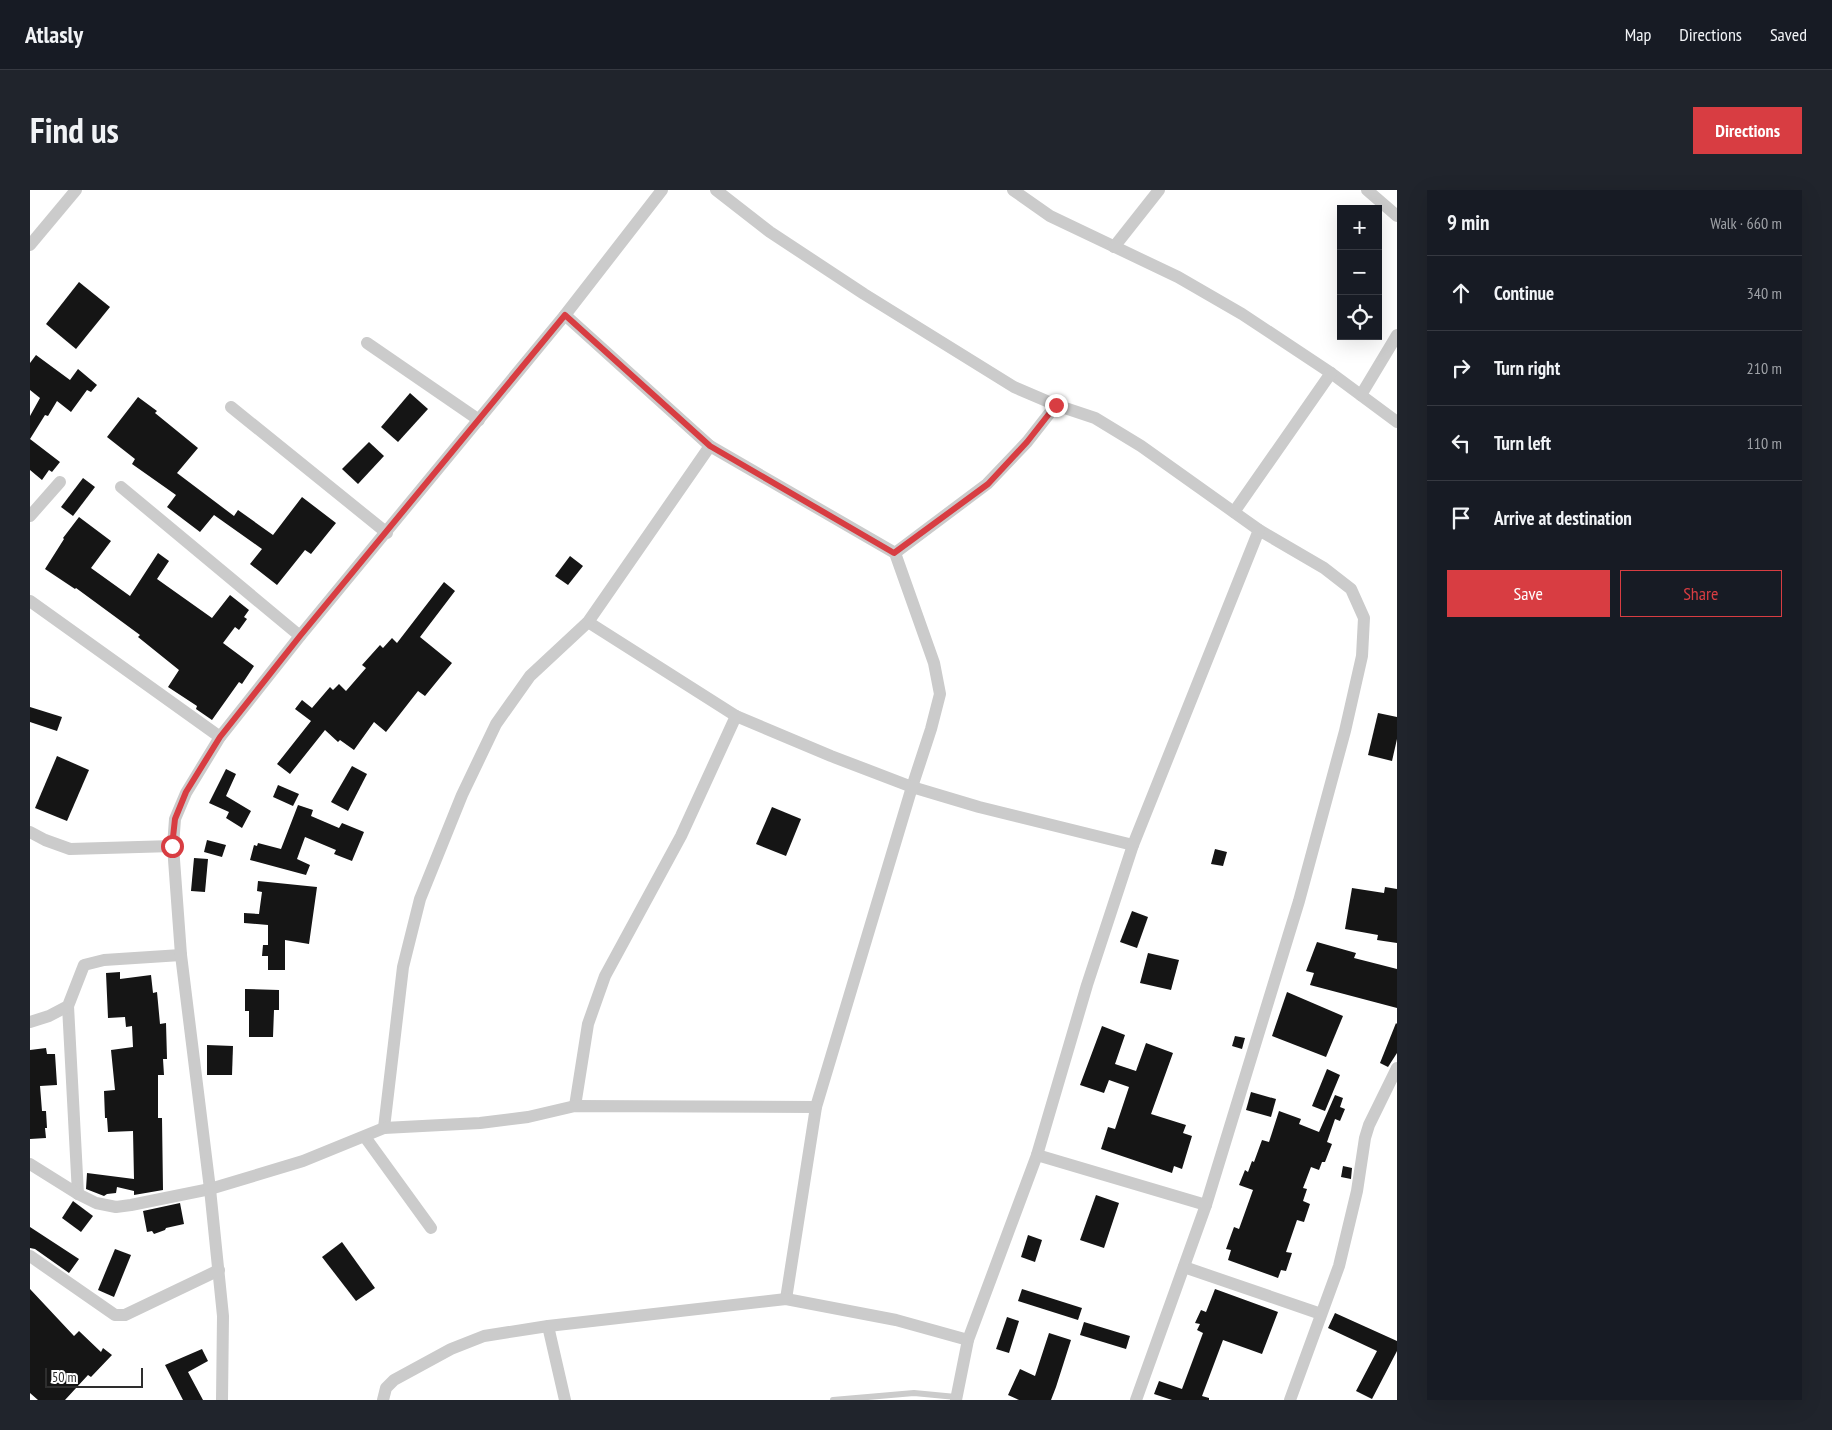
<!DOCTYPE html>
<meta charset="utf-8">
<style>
body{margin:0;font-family:"PT Sans Narrow",sans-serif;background:#20242c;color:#f1f3f6}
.controls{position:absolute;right:15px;top:15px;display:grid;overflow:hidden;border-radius:0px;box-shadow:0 5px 20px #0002}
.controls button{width:45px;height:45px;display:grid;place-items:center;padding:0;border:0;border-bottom:1px solid #363941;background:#171b24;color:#f1f3f6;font:25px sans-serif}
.scale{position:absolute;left:15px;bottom:12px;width:98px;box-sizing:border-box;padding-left:5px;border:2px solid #2e2e2e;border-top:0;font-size:14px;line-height:18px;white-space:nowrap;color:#2e2e2e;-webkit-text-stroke:4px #fff;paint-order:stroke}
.stop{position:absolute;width:15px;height:15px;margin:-11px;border:4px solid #d83d42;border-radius:50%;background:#fff}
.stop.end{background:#d83d42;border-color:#fff;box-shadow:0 1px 5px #0008}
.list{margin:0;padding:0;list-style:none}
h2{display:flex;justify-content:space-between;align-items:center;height:65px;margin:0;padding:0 20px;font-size:21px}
h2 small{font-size:16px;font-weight:400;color:#9ea1a6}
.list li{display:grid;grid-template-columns:32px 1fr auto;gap:15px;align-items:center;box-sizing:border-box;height:75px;padding:0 20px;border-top:1px solid #363941}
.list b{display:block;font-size:19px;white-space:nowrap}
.list em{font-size:16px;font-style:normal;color:#9ea1a6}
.actions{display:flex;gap:10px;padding:15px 20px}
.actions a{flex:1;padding:11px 0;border:1px solid #d83d42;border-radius:0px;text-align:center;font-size:18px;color:#d83d42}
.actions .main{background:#d83d42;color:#fff}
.icon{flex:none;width:28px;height:28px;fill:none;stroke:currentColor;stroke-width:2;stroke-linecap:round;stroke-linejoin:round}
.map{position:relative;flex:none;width:1367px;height:1210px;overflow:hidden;border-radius:0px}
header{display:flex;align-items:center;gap:30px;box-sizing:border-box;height:70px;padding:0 25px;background:#171b24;border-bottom:1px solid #363941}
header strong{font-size:24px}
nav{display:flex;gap:28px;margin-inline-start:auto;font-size:18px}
.intro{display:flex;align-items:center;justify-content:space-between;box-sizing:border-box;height:120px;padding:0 30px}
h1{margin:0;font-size:35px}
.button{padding:12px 22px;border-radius:0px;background:#d83d42;color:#fff;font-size:18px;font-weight:700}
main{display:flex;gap:30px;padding:0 30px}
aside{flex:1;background:#171b24;border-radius:0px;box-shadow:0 5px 20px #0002}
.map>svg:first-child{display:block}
.building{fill:#151515}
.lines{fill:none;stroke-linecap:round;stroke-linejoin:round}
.lane{stroke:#cbcbcb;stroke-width:6}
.street{stroke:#cbcbcb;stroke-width:12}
.route{stroke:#d83d42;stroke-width:6}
</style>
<header>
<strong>Atlasly</strong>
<nav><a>Map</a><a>Directions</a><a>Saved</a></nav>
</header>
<div class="intro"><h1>Find us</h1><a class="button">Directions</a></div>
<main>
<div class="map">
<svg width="1367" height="1210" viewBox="0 0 1367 1210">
<rect width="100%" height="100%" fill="#fff"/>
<!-- building -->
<g class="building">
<polygon points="49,92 80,117 46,159 16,134"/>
<polygon points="6,165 40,190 48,179 67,195 61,202 57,200 41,222 27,211 18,226 15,225 0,249 0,226 10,208 0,200 0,173"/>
<polygon points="380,203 398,219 368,252 351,237"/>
<polygon points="108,207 127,221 125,223 168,258 147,283 204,326 208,320 243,345 272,307 306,333 281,364 275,360 247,395 220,374 232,359 184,325 170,342 137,317 146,305 102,274 105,269 77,247"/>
<polygon points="0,249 30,272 22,282 19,280 12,290 0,280"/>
<polygon points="339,252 354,266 328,294 312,279"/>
<polygon points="53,288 65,297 43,326 31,317"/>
<polygon points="49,327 81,351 61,378 100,406 128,363 139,371 127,389 182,428 200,405 219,420 214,427 217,429 209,440 205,437 193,453 224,476 212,494 209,492 182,530 166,519 167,516 138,497 149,480 108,447 110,445 46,398 45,399 15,379 34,349 33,348"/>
<polygon points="540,366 553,376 538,395 525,386"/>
<polygon points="414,392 425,401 390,447 422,473 395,506 388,501 356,542 344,532 324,560 310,550 308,552 295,540 260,584 247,574 281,531 265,519 272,510 282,518 300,497 303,500 309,494 316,501 336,478 332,475 350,455 353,458 362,448 367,453"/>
<polygon points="0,517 32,527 27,541 0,532"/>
<polygon points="1348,523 1367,527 1367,549 1362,571 1338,565"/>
<polygon points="27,566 59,580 37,631 5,618"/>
<polygon points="322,576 337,584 318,621 301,612"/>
<polygon points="196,579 206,584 196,606 221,621 212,638 196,628 199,622 179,613"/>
<polygon points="248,595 269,604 263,616 243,607"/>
<polygon points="268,615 283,620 281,626 309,638 312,633 334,642 322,671 304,664 306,660 275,647 267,669 280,675 276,685 220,670 224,655 227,656 228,653 251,659"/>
<polygon points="742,617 771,629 756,666 726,654"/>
<polygon points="177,650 196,655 192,667 174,662"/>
<polygon points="1185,659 1197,662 1193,676 1181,674"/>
<polygon points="164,668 178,669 175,702 161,701"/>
<polygon points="228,691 287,697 279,754 255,750 255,780 238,780 238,766 232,766 233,755 238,755 238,735 214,733 214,723 229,724 232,702 227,701"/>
<polygon points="1355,697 1367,699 1367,753 1347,750 1348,745 1315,739 1322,698 1354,703"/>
<polygon points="1102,721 1118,727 1107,758 1090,752"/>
<polygon points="1287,752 1326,763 1324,768 1367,779 1367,818 1280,795 1284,783 1276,781"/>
<polygon points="1118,763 1149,770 1141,800 1110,793"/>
<polygon points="90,782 90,789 121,785 123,803 127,802 130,834 136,833 137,869 133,869 134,885 128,885 128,928 132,928 133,1000 104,1005 104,1001 87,997 86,1003 77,1004 74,1006 56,999 57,983 104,989 103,941 78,942 77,928 75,928 74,901 85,900 81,860 103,857 102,836 96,837 95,827 78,828 76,783"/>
<polygon points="215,799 249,800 249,820 244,820 243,847 219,847 219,821 215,821"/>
<polygon points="1257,802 1313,826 1296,867 1242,846"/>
<polygon points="1366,833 1367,834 1367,863 1358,877 1350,873"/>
<polygon points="1072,836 1095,845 1085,874 1106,881 1116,853 1143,863 1121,924 1156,935 1153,943 1162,946 1152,979 1144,976 1142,983 1071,959 1078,937 1085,939 1099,897 1079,890 1074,903 1050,895"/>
<polygon points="1205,846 1215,848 1212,859 1202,856"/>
<polygon points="177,855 203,856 202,885 177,885"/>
<polygon points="16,858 17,864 25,864 27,895 10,896 12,921 16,921 17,938 15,938 16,948 0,949 0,860"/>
<polygon points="1297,879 1310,885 1295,921 1282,916"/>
<polygon points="1221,902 1246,909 1241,927 1216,920"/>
<polygon points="1305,905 1313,908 1310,917 1315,919 1310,931 1305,929 1297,952 1302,954 1295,972 1292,972 1289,980 1281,977 1273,998 1277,999 1273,1011 1280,1014 1274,1032 1267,1030 1256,1062 1262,1063 1256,1081 1251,1080 1248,1088 1198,1070 1201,1060 1196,1059 1204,1037 1209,1039 1223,1000 1209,995 1215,980 1218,982 1222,971 1224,972 1232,950 1239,952 1249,921 1271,929 1269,934 1289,942"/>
<polygon points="1313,976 1322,978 1321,989 1311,987"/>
<polygon points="1066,1005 1089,1013 1074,1058 1050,1050"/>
<polygon points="43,1011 63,1026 51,1042 32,1028"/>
<polygon points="150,1013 154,1034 136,1038 135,1040 124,1044 122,1041 117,1042 113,1021"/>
<polygon points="0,1037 49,1069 39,1083 5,1059 0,1058"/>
<polygon points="998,1045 1012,1050 1005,1072 991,1067"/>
<polygon points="312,1052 345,1098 326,1111 292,1067"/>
<polygon points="85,1059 101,1065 84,1107 68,1100"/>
<polygon points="0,1099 44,1146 49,1141 71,1162 73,1158 82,1165 61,1187 58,1185 35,1210 8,1210 0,1203"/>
<polygon points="992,1099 1052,1118 1048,1130 988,1111"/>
<polygon points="1185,1099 1248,1122 1232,1164 1193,1150 1172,1206 1179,1208 1179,1210 1142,1210 1124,1204 1129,1191 1152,1199 1173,1143 1167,1140 1170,1134 1165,1133 1171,1120 1176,1122"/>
<polygon points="1305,1123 1367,1151 1367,1161 1342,1209 1326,1201 1347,1161 1298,1138"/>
<polygon points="977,1127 989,1131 979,1163 966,1159"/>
<polygon points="1054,1132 1100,1146 1096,1159 1050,1145"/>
<polygon points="1019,1143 1041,1150 1026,1197 1021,1210 989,1210 978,1205 990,1179 1005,1186"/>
<polygon points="172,1159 178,1171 158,1182 173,1210 153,1210 135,1175"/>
</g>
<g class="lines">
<!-- lane -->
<polyline class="lane" points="803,1210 884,1203 926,1207"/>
<!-- street -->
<g class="street">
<polyline points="686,0 740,42 834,104 984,197 1026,215 1065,228 1111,256 1229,340 1294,378 1321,399 1334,428 1332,466 1315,541 1269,711 1176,1015 1106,1210"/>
<polyline points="983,0 1020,26 1148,87 1212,124 1301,183 1367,232"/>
<polyline points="1337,0 1367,26"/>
<polyline points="0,55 46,0"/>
<polyline points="1084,57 1129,0"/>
<polyline points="535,125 680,256 865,363 904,473 910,504 901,539 882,597 786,917 756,1109"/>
<polyline points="337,153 449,230"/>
<polyline points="1331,205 1367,145"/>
<polyline points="201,217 357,343"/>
<polyline points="91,297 270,446"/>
<polyline points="1204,322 1301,183"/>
<polyline points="0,326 30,292"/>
<polyline points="865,363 957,294 997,252 1026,215"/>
<polyline points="0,411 190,547"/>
<polyline points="558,432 706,526 801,566 882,597 949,617 1103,655"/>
<polyline points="0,642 15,650 40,659 143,656"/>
<polyline points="38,816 48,1004"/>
<polyline points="0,832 19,826 38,816 54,775 74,770 151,765"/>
<polyline points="545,916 558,834 575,786 651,646 706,526"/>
<polyline points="354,938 373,777 390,709 432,605 466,534 500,486 558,432 680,256"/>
<polyline points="335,947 401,1038"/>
<polyline points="1007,965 1176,1015"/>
<polyline points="0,974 48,1004 66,1013 86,1017 101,1015 180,999 273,971 354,938 450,933 498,927 545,916 786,917"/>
<polyline points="0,1066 85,1125 95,1125 189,1080"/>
<polyline points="1154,1077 1291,1124"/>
<polyline points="518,1136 535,1210"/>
<polyline points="192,1210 193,1126 180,999 151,765 143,656 145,629 156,603 190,547 270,446 535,125 632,0"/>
<polyline points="353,1210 356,1198 364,1190 421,1159 454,1146 518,1136 756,1109 866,1130 938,1150"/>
<polyline points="926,1210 938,1150 1007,965 1057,795 1103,655 1229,340"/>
<polyline points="1260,1210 1309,1076 1327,1001 1335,948 1339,935 1367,878"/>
</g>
</g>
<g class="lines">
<!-- route -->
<polyline class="route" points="142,656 145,629 156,602 190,547 270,446 535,125 680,256 864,363 958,294 997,252 1026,215"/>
</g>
</svg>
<div class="controls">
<button>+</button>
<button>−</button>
<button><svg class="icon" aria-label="locate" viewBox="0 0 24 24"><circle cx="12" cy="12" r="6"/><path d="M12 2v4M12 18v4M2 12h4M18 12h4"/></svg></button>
</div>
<div class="scale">50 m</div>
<div class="stop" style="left:142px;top:656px"></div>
<div class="stop end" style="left:1026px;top:215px"></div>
</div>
<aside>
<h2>9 min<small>Walk · 660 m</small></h2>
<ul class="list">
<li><svg class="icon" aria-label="ahead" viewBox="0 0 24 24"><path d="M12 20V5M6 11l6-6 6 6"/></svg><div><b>Continue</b></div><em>340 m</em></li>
<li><svg class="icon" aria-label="right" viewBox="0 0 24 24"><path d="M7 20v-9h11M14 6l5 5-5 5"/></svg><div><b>Turn right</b></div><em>210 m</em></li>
<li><svg class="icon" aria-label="left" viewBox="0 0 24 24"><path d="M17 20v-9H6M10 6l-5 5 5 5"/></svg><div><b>Turn left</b></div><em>110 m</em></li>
<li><svg class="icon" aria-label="arrive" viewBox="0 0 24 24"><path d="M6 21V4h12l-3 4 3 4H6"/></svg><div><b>Arrive at destination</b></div></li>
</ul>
<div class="actions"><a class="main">Save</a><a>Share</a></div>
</aside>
</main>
